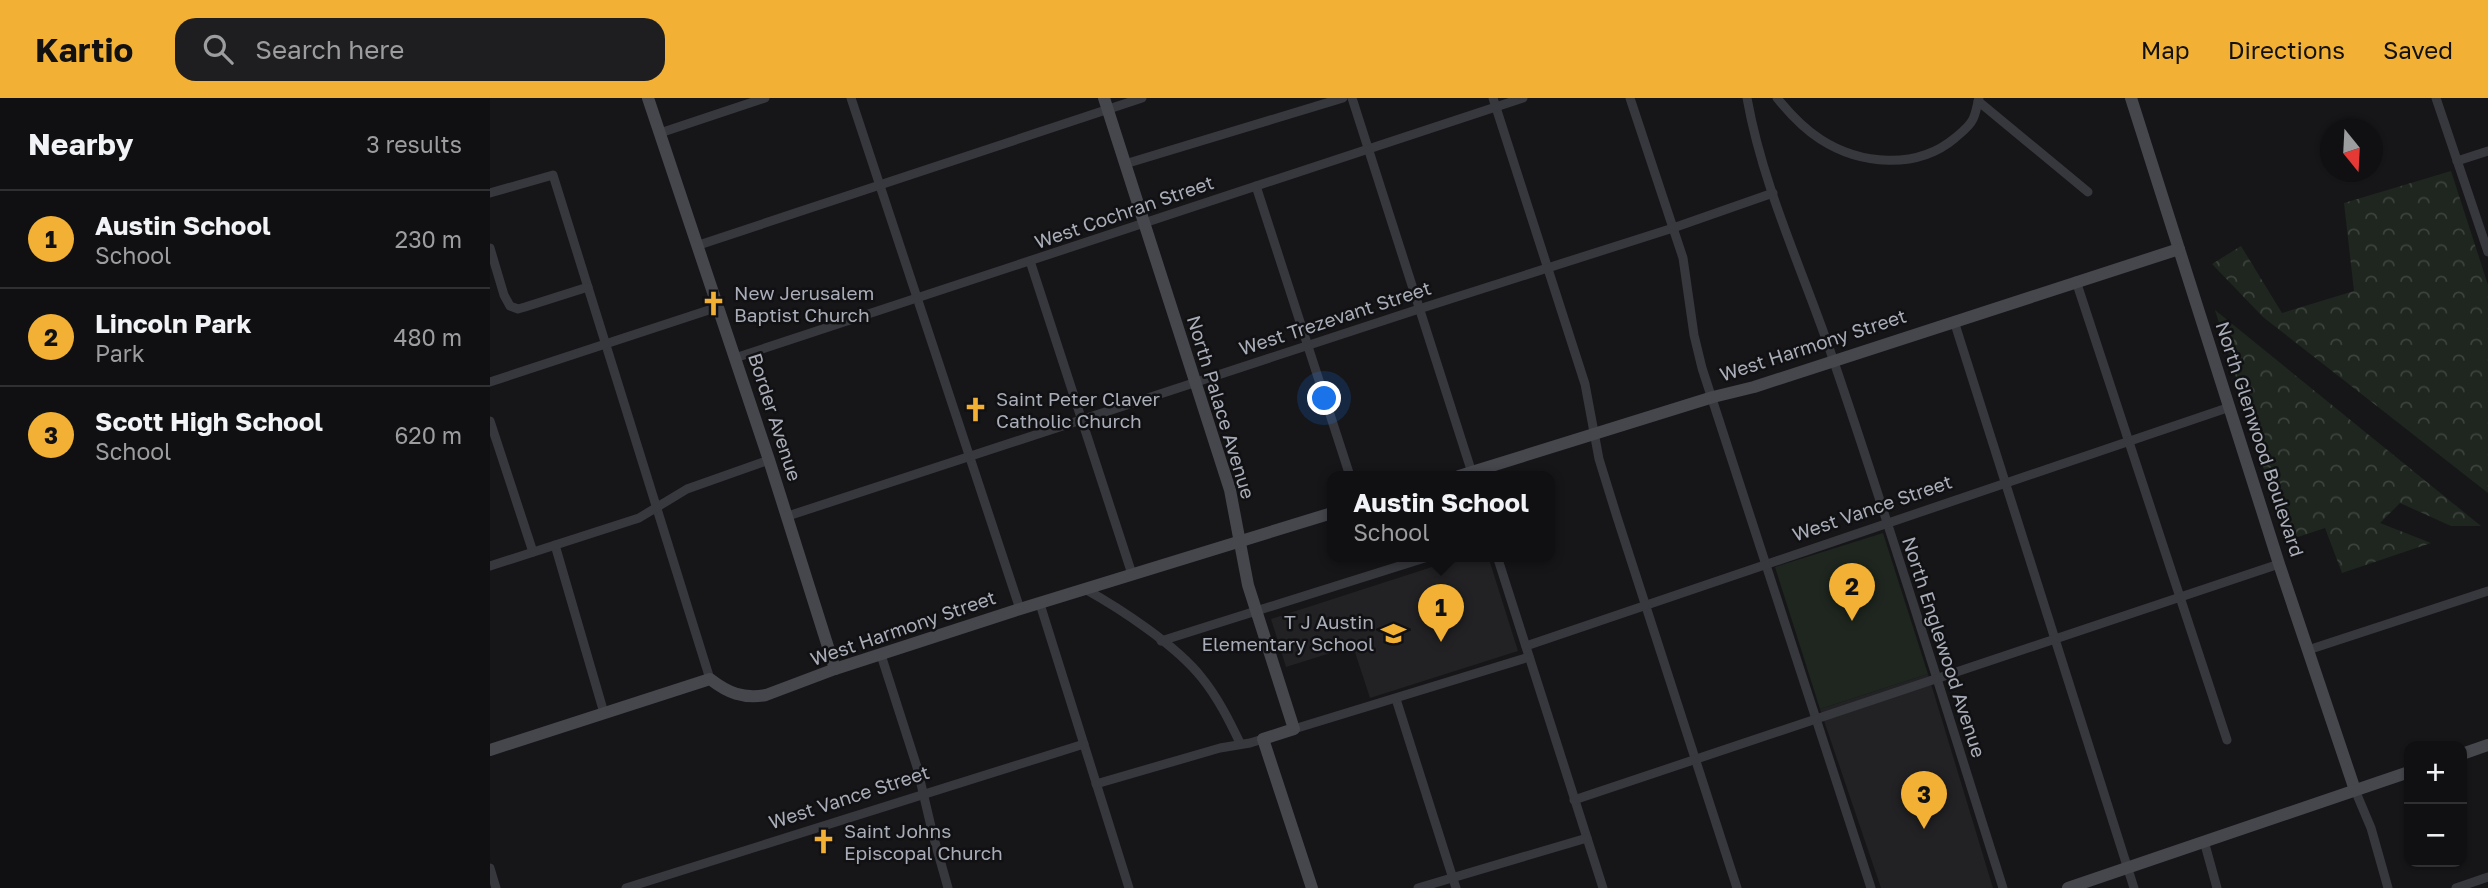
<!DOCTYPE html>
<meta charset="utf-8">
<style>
body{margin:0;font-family:"Golos Text",sans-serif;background:#1e1e20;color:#f1f3f6}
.controls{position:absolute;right:21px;bottom:21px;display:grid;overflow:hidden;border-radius:14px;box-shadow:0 2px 5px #0004}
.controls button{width:63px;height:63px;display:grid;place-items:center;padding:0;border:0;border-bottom:2px solid #303032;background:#101012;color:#f1f3f6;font:35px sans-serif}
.compass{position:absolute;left:1830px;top:21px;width:63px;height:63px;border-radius:50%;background:#101012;box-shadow:0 2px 5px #0004;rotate:162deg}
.you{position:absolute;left:835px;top:301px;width:24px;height:24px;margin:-18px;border:5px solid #fff;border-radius:50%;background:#1a73e8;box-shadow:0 0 0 10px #1a73e833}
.badge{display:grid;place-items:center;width:46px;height:46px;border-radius:50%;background:#f2b134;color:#111;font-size:23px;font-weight:700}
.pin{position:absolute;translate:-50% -58px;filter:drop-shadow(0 2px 4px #0008)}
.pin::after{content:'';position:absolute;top:37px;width:24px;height:21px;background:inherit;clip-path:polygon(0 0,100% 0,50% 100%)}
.popup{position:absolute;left:837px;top:373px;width:228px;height:91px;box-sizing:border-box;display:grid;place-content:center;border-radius:14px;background:#101012;filter:drop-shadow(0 2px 5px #0005);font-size:23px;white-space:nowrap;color:#9c9d9f}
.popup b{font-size:26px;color:#f1f3f6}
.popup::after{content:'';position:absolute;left:50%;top:100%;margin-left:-14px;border:14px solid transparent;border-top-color:#101012}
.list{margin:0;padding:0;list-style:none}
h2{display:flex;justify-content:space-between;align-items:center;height:91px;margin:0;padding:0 28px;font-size:30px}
h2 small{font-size:23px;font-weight:400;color:#9c9d9f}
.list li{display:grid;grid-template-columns:46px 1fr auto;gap:21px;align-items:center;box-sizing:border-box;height:98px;padding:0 28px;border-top:2px solid #303032}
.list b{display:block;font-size:26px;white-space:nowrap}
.list p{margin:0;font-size:23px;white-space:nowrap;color:#9c9d9f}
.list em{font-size:23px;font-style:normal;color:#9c9d9f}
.icon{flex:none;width:38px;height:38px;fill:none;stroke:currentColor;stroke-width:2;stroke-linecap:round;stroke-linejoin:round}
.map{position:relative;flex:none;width:1998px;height:790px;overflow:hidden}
header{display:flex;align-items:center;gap:42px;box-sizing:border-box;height:98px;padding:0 35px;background:#f2b134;color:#111}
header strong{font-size:33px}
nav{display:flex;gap:38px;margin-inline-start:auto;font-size:24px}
.search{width:490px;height:63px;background:#1e1e20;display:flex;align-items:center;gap:18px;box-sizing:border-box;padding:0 24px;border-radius:21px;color:#9c9d9f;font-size:26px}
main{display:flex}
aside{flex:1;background:#101012}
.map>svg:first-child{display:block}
.built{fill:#222225}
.forest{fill:url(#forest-crowns)}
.green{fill:#1e261f}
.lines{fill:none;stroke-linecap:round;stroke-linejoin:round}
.street{stroke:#37383d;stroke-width:9}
.secondary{stroke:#45474d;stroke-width:12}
.labels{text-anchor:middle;stroke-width:5;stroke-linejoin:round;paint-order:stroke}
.street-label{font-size:19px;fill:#a8adb8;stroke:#111113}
.poi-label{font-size:19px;fill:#a8adb8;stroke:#111113;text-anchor:start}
</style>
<header>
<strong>Kartio</strong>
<div class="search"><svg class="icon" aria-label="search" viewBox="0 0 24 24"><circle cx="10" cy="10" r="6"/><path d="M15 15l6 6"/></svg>Search here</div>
<nav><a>Map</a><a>Directions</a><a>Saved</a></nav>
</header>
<main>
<aside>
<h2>Nearby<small>3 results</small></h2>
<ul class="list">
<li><span class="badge">1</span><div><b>Austin School</b><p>School</p></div><em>230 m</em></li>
<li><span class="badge">2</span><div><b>Lincoln Park</b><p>Park</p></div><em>480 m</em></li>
<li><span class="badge">3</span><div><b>Scott High School</b><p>School</p></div><em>620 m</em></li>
</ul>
</aside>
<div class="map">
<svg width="1998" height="790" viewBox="0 0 1998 790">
<defs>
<pattern id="forest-crowns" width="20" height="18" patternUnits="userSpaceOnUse" patternTransform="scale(1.75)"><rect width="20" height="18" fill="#1e261f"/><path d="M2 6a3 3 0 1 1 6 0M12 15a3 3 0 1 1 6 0" fill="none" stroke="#3c433d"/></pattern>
</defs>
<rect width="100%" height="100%" fill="#161618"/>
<!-- built -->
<g class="built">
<polygon points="976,458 998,458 1028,553 880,600 863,548 796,569 781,521"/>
<polygon points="1438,576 1503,790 1391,790 1330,611"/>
</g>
<!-- forest -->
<g class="forest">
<polygon points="1961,73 1998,187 1998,395 1773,219 1722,166 1751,148 1792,215 1864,193 1854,105"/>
<polygon points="1725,212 1991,428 1961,428 1910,405 1890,425 1941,445 1852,475 1835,430 1796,443"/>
</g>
<!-- green -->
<polygon class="green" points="1393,435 1438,576 1330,611 1285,469"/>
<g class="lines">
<!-- street -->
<g class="street">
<polyline points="361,0 530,511"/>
<polyline points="862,0 983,378"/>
<polyline points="1003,0 1095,286 1109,361 1127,419 1247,790"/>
<polyline points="1140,0 1193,160 1204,237 1212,270 1381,790"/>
<path d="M 1257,0 C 1273,90 1314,175 1343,261 C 1403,436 1457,614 1513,790"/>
<path d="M 1287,0 C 1300,16 1313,30 1330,41 C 1370,67 1427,72 1465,40 C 1471,35 1480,28 1483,21 C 1486,15 1487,7 1489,0"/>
<polyline points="1946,0 1998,154"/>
<polyline points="1488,3 1598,94"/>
<polyline points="170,35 275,0"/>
<polyline points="1967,63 1998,53"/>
<polyline points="635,66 853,0"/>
<polyline points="766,88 860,378"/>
<polyline points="0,95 63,77 220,581"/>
<polyline points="209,147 652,0"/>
<polyline points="0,150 14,197 20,208 28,211 35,209 98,189"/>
<polyline points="540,163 642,476"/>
<polyline points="1586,183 1737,642"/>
<polyline points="1464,223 1644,790"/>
<polyline points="245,260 1033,0"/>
<polyline points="0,284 228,209"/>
<polyline points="0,323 43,454"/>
<polyline points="298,418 929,211 1183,130 1283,95"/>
<polyline points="65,447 114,615"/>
<polyline points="1007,458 1113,790"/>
<polyline points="0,468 149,420 197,391 279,362"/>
<path d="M 595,491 C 631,511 687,548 712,580 C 728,600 739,622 750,645"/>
<polyline points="550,506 639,790"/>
<polyline points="671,543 941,458"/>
<polyline points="1036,548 1740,309"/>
<polyline points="1818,552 1998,493"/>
<polyline points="391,557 427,669 443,737 458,790"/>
<polyline points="906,601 966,790"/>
<polyline points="804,631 1039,559"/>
<polyline points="606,686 730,650 760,645 773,641"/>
<polyline points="1865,692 1881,730 1898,790"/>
<polyline points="1084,702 1789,466"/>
<polyline points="1714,743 1727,790"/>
<polyline points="0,770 6,790"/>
<polyline points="136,790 594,646"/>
<polyline points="928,790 1097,740"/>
<polyline points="1966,790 1998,779"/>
</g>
<!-- secondary -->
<g class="secondary">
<polyline points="158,0 279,362 345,571"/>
<polyline points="614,0 740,392 758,487 804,631 773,641 822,790"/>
<polyline points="1641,0 1789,466 1865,692"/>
<polyline points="969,378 1223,299 1264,289 1689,151"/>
<path d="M 0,652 L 220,581 C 238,595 253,601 276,597 L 345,571 L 530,511 L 842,415"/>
<polyline points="1972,656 1998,647"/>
<polyline points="1578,790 1919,674"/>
</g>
</g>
<!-- icons -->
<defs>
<symbol id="church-bare" viewBox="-9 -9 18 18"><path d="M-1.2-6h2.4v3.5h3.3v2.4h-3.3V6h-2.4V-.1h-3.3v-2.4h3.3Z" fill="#f2b134" stroke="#111113" stroke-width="2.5" paint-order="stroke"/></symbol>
<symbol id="school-bare" viewBox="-9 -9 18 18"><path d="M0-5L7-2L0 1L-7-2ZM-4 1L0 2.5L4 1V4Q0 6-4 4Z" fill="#f2b134" stroke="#111113" stroke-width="2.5" paint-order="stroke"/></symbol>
</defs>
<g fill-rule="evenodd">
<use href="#church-bare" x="206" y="188" width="35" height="35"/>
<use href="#church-bare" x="468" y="294" width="35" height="35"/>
<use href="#school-bare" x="886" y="518" width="35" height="35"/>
<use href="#church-bare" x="316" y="726" width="35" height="35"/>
</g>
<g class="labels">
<!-- street labels -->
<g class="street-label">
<text transform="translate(634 114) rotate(-19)" y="7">West Cochran Street</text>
<text transform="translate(845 220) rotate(-18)" y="7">West Trezevant Street</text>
<text transform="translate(1323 247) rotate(-18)" y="7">West Harmony Street</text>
<text transform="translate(731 309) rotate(73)" y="7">North Palace Avenue</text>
<text transform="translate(285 319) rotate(72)" y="7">Border Avenue</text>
<text transform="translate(1770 341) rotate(72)" y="7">North Glenwood Boulevard</text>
<text transform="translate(1382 410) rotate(-19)" y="7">West Vance Street</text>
<text transform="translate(413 530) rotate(-19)" y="7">West Harmony Street</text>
<text transform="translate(1454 549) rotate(72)" y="7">North Englewood Avenue</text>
<text transform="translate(359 699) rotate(-18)" y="7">West Vance Street</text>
</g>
<!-- poi labels -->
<g class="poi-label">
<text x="244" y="202">New Jerusalem<tspan x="244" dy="22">Baptist Church</tspan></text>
<text x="506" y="308">Saint Peter Claver<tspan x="506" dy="22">Catholic Church</tspan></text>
<text x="884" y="531" text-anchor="end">T J Austin<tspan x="884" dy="22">Elementary School</tspan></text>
<text x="354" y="740">Saint Johns<tspan x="354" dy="22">Episcopal Church</tspan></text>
</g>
</g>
</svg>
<div class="controls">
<button>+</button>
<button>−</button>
</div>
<svg class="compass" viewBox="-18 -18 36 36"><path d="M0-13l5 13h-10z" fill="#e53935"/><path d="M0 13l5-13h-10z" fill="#9c9d9f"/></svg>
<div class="you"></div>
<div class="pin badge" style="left:951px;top:544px">1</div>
<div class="popup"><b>Austin School</b>School</div>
<div class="pin badge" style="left:1362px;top:523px">2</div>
<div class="pin badge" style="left:1434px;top:731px">3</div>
</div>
</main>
